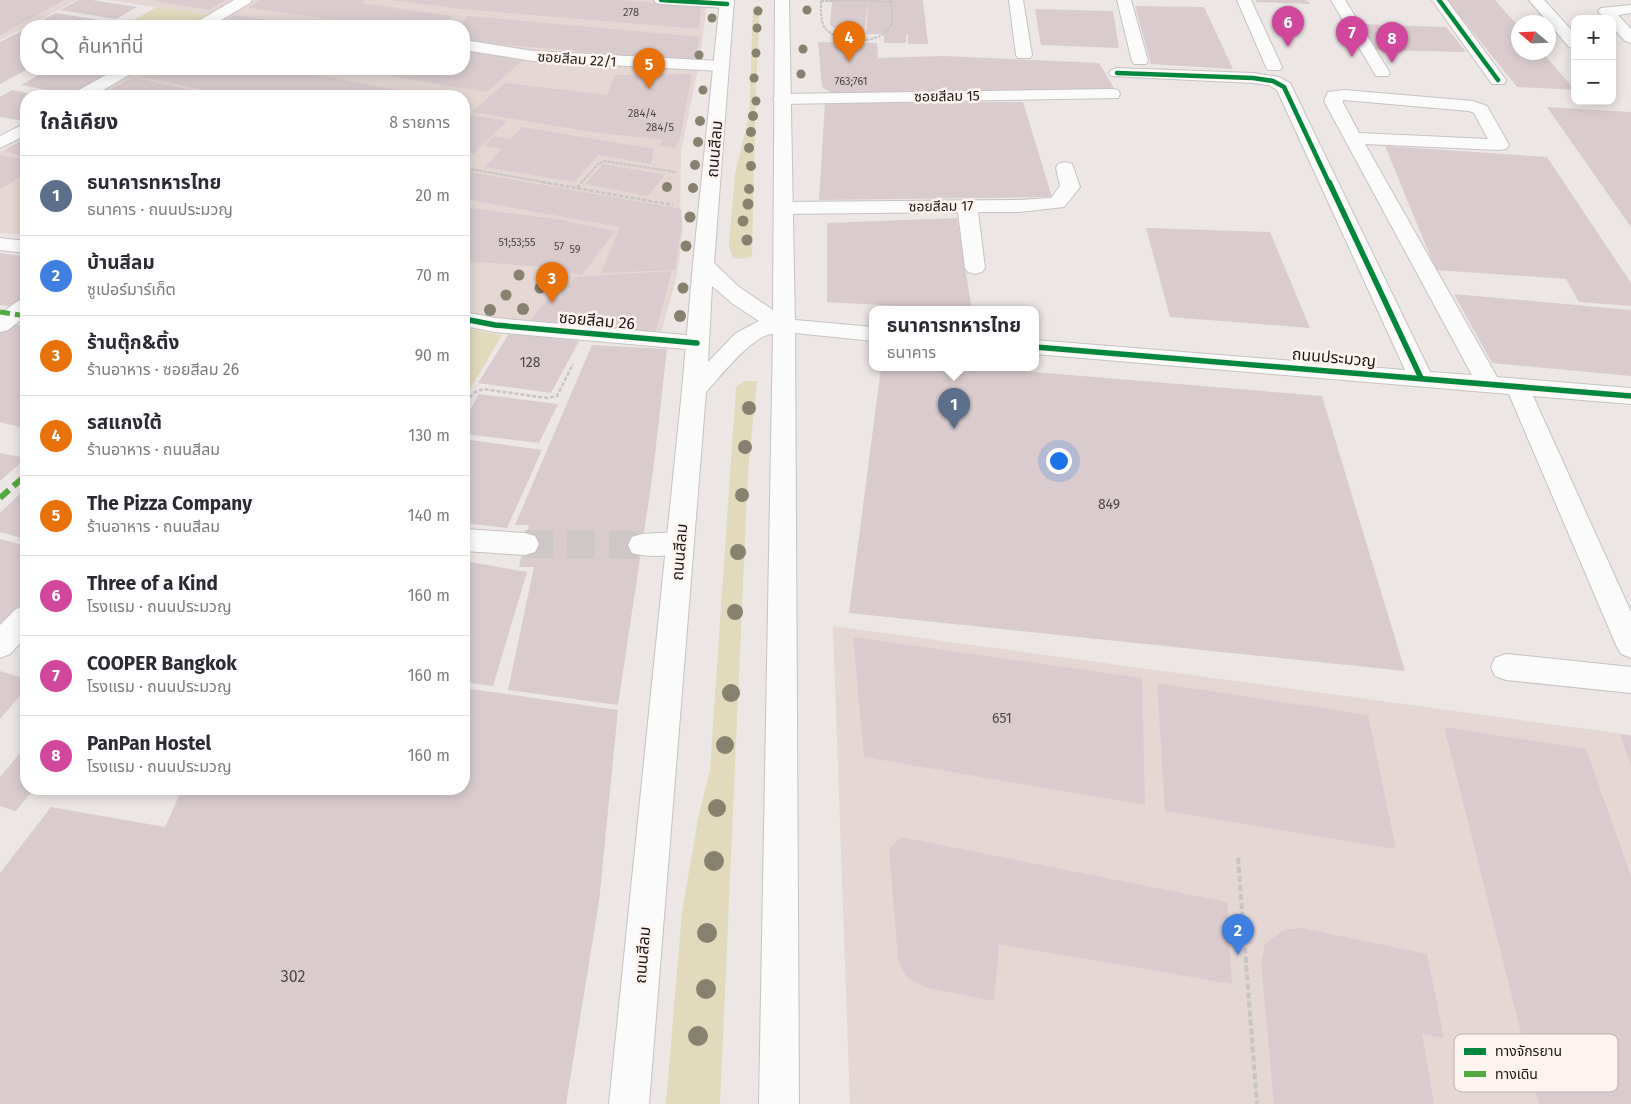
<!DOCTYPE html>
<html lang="th">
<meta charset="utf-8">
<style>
body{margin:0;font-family:"Fira Sans","Noto Sans Thai",sans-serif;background:#f7f7f7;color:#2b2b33}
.controls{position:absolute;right:15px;top:15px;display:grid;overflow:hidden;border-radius:10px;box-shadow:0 2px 12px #0003}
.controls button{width:45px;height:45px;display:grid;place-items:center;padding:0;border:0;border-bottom:1px solid #e1e1e2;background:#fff;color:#2b2b33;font:25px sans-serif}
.compass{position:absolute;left:1511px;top:15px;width:45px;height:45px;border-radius:50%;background:#fff;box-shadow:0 2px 12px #0003;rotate:289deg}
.you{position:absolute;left:1058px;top:460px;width:18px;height:18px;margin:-12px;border:4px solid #fff;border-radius:50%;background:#1a73e8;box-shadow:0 0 0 8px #1a73e833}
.badge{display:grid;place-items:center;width:32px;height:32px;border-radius:50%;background:#645f5e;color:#fff;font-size:16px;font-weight:700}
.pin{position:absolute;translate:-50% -41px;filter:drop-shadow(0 1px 2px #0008)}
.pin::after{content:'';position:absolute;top:26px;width:18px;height:15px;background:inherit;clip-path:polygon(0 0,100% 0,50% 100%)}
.popup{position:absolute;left:869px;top:306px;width:170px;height:65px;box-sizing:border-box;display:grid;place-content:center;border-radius:10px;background:#fff;filter:drop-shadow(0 1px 4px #0005);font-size:16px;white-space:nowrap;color:#7c7c81}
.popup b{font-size:19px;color:#2b2b33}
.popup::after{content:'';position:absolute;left:50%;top:100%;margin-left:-10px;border:10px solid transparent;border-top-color:#fff}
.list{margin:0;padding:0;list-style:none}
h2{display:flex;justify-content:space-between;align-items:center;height:65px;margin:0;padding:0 20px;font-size:21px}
h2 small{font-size:16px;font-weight:400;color:#7c7c81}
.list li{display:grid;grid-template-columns:32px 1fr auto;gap:15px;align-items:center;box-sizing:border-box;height:80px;padding:0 20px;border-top:1px solid #e1e1e2}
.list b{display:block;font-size:19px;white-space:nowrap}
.list p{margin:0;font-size:16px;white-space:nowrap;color:#7c7c81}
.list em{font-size:16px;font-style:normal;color:#7c7c81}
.icon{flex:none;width:28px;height:28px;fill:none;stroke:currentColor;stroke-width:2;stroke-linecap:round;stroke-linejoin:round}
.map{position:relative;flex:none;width:1631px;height:1104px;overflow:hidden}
.search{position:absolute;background:#fff;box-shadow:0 2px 12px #0003;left:20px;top:20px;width:450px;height:55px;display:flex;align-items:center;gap:12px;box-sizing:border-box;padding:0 18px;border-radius:20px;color:#7c7c81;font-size:19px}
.panel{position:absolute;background:#fff;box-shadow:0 2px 12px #0003;left:20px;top:90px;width:450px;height:705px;border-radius:20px}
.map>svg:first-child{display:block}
.built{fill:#e4d7d4}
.green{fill:#e2dabc}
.building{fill:#daccce}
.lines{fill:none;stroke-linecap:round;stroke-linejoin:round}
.minor-tunnel{stroke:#cdc7c6;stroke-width:28;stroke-dasharray:28 14;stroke-linecap:butt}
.minor-casing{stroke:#c6c2c1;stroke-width:2}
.major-casing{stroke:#c6c2c1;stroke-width:2}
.path-far2{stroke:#c8c5c5;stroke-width:2;stroke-dasharray:3 1;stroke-linecap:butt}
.path-far1{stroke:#c8c5c5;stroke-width:2.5;stroke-dasharray:4 2;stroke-linecap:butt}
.path{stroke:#c8c5c5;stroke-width:4;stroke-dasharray:6 3;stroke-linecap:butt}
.minor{fill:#fcfbfb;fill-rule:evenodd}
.major{fill:#fcfbfb;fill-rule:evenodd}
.quiet-far1{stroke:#52a942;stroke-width:5;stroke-dasharray:10 5;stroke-linecap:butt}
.quiet{stroke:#52a942;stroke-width:6;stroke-dasharray:12 6;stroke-linecap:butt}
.cycleway-far1-casing{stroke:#fdf3ef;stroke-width:6}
.cycleway-casing{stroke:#fdf3ef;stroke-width:8}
.cycleway-far1{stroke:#00873e;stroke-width:4.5}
.cycleway{stroke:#00873e;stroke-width:5.5}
.tree{fill:#87816f}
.labels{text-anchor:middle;stroke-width:5;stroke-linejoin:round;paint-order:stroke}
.far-number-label{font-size:11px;fill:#4f4848}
.far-street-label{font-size:14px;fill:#1b1716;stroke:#fdf3ef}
.number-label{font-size:14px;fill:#4f4848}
.street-label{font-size:16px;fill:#1b1716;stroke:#fdf3ef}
.near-number-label{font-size:16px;fill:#4f4848}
.key{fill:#fdf3ef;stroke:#b9b1ae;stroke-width:1}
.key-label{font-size:14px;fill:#1b1716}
</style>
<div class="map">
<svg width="1631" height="1104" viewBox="0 0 1631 1104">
<rect width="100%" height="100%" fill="#ece6e5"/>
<!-- built -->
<g class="built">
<polygon points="0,0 77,0 0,40"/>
<polygon points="109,0 235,0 210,15"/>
<polygon points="255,0 700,0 707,5 699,64 681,151 680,226 683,226 678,271 660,337 490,322 464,316 464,96 94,96 141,69 464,69 464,26 213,26"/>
<polygon points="26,136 26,235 0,233 0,152"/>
<polygon points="833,626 1631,735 1631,1104 850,1104"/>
</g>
<!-- green -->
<g class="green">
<polygon points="760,5 756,84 752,256 744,259 733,258 729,246 735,173 749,117 753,7"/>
<polygon points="157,7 210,15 191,26 151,26 129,23"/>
<polygon points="464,328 502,335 464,399"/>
<polygon points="744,381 757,381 748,472 720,1104 666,1104 682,912 698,819 710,770 736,387"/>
</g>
<!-- building -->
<g class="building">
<polygon points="0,0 64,0 0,35"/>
<polygon points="79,0 92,0 137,7 116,19 60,10"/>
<polygon points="151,0 226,0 209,10"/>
<polygon points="259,0 365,0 361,3 452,16 444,26 384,26 248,8"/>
<polygon points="391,0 620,0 701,7 699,29 462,9"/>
<polygon points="825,0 923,0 928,44 908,44 908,35 906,35 906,43 884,43 884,34 866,34 868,2 864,34 844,34 830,25 832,2 825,2"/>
<polygon points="1256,0 1307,0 1310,4 1256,2"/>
<polygon points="1447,0 1495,0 1518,26 1518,52 1542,52 1575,90 1517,87"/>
<polygon points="1135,6 1204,7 1233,69 1151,64"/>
<polygon points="1035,9 1113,11 1119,48 1041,45"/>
<polygon points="56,13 111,22 104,26 31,26"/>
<polygon points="234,15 290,23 286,26 216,26"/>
<polygon points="468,16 700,37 694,62 464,41 464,26 458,26"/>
<polygon points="1361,24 1446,27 1466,52 1376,50"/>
<polygon points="26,29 26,70 0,84 0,42"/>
<polygon points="818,42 877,43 878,58 943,56 1099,63 1115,90 832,93 822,87"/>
<polygon points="464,50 523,60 487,92 354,70 464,69"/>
<polygon points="49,69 94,69 113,72 75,95 21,85"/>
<polygon points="154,69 286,69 428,96 233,96 140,77"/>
<polygon points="692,74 679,142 670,141 678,143 675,148 659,146 663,140 592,132 472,112 505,83 607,95 615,75"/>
<polygon points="133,77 203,93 198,96 99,96"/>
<polygon points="12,90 38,95 26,96 26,120 24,121 0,117 0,97"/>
<polygon points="1023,102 1052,197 819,200 825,103"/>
<polygon points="1547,107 1631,112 1631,227"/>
<polygon points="464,114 507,121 473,154 464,153"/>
<polygon points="522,127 654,149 651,164 598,155 574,182 485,167 502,149 484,146 494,136 511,139"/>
<polygon points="26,138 26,153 22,156 4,151"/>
<polygon points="1385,146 1547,157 1631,283 1631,306 1579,302 1566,279 1436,270"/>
<polygon points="0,155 26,160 26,173 0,189"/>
<polygon points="603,164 665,175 648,196 585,184"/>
<polygon points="464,171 681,209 682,224 675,270 601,273 620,227 464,199"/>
<polygon points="464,207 569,221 568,222 615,231 582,275 534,266 464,261"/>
<polygon points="957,218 972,310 827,302 827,223"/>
<polygon points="1146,228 1270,232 1310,328 1170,317"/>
<polygon points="0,253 26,257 26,299 15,307 0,305"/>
<polygon points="672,271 655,334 529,322 560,283 570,285 575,277"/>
<polygon points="1454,294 1631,310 1631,376 1492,363"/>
<polygon points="12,324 26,326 26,429 0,422 0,333"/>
<polygon points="510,332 579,341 551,393 478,383"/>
<polygon points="592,345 667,349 653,472 618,705 508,690 534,567 519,567 529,525 515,525"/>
<polygon points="881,368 987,368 1322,396 1405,671 849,613"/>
<polygon points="479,394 558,404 539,443 464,434 464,420"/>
<polygon points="464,439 542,450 507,528 464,523"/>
<polygon points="0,453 26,458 0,481"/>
<polygon points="26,488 26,539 0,532 0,513"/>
<polygon points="0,539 26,546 26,602 0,629"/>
<polygon points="464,561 527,572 493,686 464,682"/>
<polygon points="853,637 1142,678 1145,805 864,757"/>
<polygon points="0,671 26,679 26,689 0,719"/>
<polygon points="1157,683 1368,715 1396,849 1165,811"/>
<polygon points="464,688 618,710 599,902 566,1104 0,1104 0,873 51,807 165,827 182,789 464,789"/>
<polygon points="1444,727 1586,749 1631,876 1631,1104 1539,1104"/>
<polygon points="1620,734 1631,736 1631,766"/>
<polygon points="26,746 26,789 34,789 16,811 0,806 0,777"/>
<polygon points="901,837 1227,902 1232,984 999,944 994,1001 924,987 908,978 903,971 898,959 889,849"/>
<polygon points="1302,928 1427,954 1444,1038 1422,1034 1434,1104 1274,1104 1261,962 1265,944 1283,930"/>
</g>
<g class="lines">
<!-- minor-tunnel -->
<polyline class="minor-tunnel" points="525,544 642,545"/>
<defs>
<g id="minor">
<polygon points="234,0 252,0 250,3 211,26 192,26 195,23"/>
<polygon points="654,0 729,0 734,4 732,7 727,8 661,4 656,3"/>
<polygon points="1009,0 1023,0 1032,55 1030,58 1018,58 1016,55"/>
<polygon points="1117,0 1131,0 1148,61 1146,64 1134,64 1132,61"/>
<polygon points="1237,0 1251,0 1282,67 1280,70 1268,70 1266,67"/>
<polygon points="1331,0 1345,0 1390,73 1388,76 1376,76"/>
<polygon points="1432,0 1447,0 1506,80 1504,84 1492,84"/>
<polygon points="1529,0 1544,0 1575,34 1575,49 1569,47"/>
<polygon points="1631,5 1631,13 1618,15 1631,29 1631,43 1625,41 1612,27 1612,19 1605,19 1598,11 1601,8"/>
<polygon points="464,40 533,51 721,61 727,63 729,66 727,69 721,71 533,61 464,50"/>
<path d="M 1117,68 L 1253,73 L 1279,77 L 1290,83 L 1430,372 L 1472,375 L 1324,101 L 1328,92 L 1344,90 L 1473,101 L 1487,106 L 1509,145 L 1506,149 L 1500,150 L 1365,144 L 1497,377 L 1631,388 L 1631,404 L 1533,396 L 1631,612 L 1631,658 L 1621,654 L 1616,645 L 1509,394 L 1035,354 L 1035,340 L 1405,370 L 1277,90 L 1269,85 L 1253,83 L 1111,76 L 1109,73 L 1111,70 ZM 1344,100 L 1469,111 L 1474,113 L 1488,139 L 1359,133 L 1342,101 Z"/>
<polygon points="117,69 136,69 134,72 93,96 73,96 75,92"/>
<polygon points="1112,89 1118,90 1120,94 1118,98 782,104 776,103 773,99 776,95 782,94"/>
<polygon points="26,123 26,135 0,148 0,136"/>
<polygon points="1065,162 1072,164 1080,187 1064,207 1019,212 978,212 985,268 982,272 975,274 968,272 965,268 958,212 783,214 776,212 773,208 776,204 783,202 1019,200 1051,198 1060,186 1056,168 1058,164"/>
<polygon points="0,238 26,241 26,253 0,250"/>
<polygon points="26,299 26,316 8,330 0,332 0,314 18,301"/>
<polygon points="464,312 495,318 697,336 705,338 708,343 705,348 697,350 495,332 464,326"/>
<polygon points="784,319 873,327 873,341 776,331 773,326 776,321"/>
<polygon points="464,529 525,533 535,536 539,544 535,552 525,555 464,551"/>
<path d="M 680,532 L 690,535 L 694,543 L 690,551 C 673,556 649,558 632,553 L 628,545 L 632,537 L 642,534 Z"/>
<polygon points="26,606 26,637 10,654 0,658 0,625 16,609"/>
<polygon points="1506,654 1631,667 1631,693 1506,680 1495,676 1491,667 1495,658"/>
</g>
<path id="major" d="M 720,0 L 734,0 L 714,263 L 739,287 L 773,310 L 775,0 L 789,0 L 795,326 L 799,1104 L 759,1104 L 773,334 C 752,335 720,377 706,392 L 649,1104 L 609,1104 L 682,390 L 693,264 ZM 712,286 L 733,304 L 759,321 L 736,333 L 708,362 Z"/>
</defs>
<!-- minor casing -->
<use href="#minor" class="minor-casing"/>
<!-- major casing -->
<use href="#major" class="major-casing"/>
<!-- path-far2 -->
<g class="path-far2">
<path d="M 821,1 C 821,9 820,21 825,28 C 837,44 884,46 891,24 C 894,17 891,7 891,0"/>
<polyline points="821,1 871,0"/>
<polyline points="871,1 891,2"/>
<polyline points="200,96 206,93 223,96"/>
<polyline points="464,168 549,183"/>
<polyline points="581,183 598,164 604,161 676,172"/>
</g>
<!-- path-far1 -->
<g class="path-far1">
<polyline points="542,182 673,205"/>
<polyline points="577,188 582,182"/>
<polyline points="464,408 473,393 483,389 547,398 557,396 573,364"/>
</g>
<!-- path -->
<polyline class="path" points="1238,858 1257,1104"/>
<!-- minor -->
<use href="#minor" class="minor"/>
<!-- major -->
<use href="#major" class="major"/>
<!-- quiet-far1 -->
<polyline class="quiet-far1" points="0,312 26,316"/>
<!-- quiet -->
<polyline class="quiet" points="0,498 26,475"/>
<defs>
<g id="cycleway-far1">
<polyline points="661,0 727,4"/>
<polyline points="1439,0 1498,80"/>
<polyline points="1117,73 1253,78 1273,81 1284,87 1329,183"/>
</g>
<g id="cycleway">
<polyline points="1329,182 1421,378"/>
<polyline points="464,319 495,325 697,343"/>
<polyline points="1035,347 1631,396"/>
</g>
</defs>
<!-- cycleway-far1 casing -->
<use href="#cycleway-far1" class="cycleway-far1-casing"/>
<!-- cycleway casing -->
<use href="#cycleway" class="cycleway-casing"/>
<!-- cycleway-far1 -->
<use href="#cycleway-far1" class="cycleway-far1"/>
<!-- cycleway -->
<use href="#cycleway" class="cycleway"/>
</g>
<!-- trees -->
<g class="tree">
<circle cx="807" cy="10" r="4.5"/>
<circle cx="758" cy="11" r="4.5"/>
<circle cx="712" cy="18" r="4.5"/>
<circle cx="757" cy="28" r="4.5"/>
<circle cx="803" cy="49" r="4.5"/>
<circle cx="756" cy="53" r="4.5"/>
<circle cx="699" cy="55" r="4.5"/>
<circle cx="801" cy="74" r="4.5"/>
<circle cx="754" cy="78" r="4.5"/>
<circle cx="703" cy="90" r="4.5"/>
<circle cx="756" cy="101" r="4.5"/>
<circle cx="753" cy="116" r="5"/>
<circle cx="700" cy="121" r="5"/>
<circle cx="751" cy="132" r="5"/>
<circle cx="698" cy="142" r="5"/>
<circle cx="749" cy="148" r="5"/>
<circle cx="695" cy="165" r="5"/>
<circle cx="751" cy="166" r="5"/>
<circle cx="667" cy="187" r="5"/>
<circle cx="693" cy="188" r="5"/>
<circle cx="749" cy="189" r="5"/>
<circle cx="748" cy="204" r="5.5"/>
<circle cx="690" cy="217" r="5.5"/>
<circle cx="743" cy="221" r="5.5"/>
<circle cx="747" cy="240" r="5.5"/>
<circle cx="686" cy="246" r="5.5"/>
<circle cx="552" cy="273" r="5.5"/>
<circle cx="519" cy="275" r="5.5"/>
<circle cx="540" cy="288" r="5.5"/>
<circle cx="683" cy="288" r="5.5"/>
<circle cx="506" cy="295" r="5.5"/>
<circle cx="523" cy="309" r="6"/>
<circle cx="490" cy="310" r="6"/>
<circle cx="680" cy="316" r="6"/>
<circle cx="749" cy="408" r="7"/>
<circle cx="745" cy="447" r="7"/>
<circle cx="742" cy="495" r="7"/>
<circle cx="738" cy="552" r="8"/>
<circle cx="735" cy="612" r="8"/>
<circle cx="731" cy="693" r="9"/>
<circle cx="725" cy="745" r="9"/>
<circle cx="717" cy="808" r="9"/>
<circle cx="714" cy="861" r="10"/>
<circle cx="707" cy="933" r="10"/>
<circle cx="706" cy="989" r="10"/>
<circle cx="698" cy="1036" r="10"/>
</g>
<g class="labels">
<!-- far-number labels -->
<g class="far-number-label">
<text x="631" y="16">278</text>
<text x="851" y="85">763;761</text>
<text x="642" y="117">284/4</text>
<text x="660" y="131">284/5</text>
<text x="517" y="246">51;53;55</text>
<text x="559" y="250">57</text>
<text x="575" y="253">59</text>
</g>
<!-- far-street labels -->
<g class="far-street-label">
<text transform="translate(577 59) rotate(4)" y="5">ซอยสีลม 22/1</text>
<text transform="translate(947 96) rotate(-1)" y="5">ซอยสีลม 15</text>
<text transform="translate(941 206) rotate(-1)" y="5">ซอยสีลม 17</text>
</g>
<!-- number labels -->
<g class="number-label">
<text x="530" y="367">128</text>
<text x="1109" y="509">849</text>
<text x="1002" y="723">651</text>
</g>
<!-- street labels -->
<g class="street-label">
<text transform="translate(714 149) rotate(-85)" y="6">ถนนสีลม</text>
<text transform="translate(597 320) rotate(5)" y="6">ซอยสีลม 26</text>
<text transform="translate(1334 357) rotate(5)" y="6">ถนนประมวญ</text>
<text transform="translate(679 552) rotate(-85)" y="6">ถนนสีลม</text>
<text transform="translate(642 955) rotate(-85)" y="6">ถนนสีลม</text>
</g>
<!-- near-number labels -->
<g class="near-number-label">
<text x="293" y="982">302</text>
</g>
</g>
<!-- legend -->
<rect x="1454" y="1034" width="164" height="58" rx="8" class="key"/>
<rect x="1464" y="1048" width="22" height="7" fill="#00873e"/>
<rect x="1464" y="1071" width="22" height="6" fill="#52a942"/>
<g class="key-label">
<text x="1495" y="1056">ทางจักรยาน</text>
<text x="1495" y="1079">ทางเดิน</text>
</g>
</svg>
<div class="controls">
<button>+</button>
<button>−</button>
</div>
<svg class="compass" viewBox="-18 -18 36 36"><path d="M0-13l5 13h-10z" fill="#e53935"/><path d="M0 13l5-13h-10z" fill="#7c7c81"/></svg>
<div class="you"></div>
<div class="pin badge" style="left:954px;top:429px;background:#5c6f8a">1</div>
<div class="popup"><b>ธนาคารทหารไทย</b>ธนาคาร</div>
<div class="pin badge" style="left:1238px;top:955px;background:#3f7fe0">2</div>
<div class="pin badge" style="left:552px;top:303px;background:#e8710a">3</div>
<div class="pin badge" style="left:849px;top:62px;background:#e8710a">4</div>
<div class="pin badge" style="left:649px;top:89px;background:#e8710a">5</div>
<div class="pin badge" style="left:1288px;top:47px;background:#d1479c">6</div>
<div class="pin badge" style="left:1352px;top:57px;background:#d1479c">7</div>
<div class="pin badge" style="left:1392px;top:63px;background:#d1479c">8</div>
<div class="search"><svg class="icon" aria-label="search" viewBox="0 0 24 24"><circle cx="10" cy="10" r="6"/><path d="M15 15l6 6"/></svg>ค้นหาที่นี่</div>
<section class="panel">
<h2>ใกล้เคียง<small>8 รายการ</small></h2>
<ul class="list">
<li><span class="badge" style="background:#5c6f8a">1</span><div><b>ธนาคารทหารไทย</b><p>ธนาคาร · ถนนประมวญ</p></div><em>20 m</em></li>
<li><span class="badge" style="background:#3f7fe0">2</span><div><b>บ้านสีลม</b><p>ซูเปอร์มาร์เก็ต</p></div><em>70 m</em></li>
<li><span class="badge" style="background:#e8710a">3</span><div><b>ร้านตุ๊ก&amp;ติ้ง</b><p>ร้านอาหาร · ซอยสีลม 26</p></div><em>90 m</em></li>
<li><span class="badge" style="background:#e8710a">4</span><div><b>รสแกงใต้</b><p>ร้านอาหาร · ถนนสีลม</p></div><em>130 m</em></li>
<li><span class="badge" style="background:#e8710a">5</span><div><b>The Pizza Company</b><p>ร้านอาหาร · ถนนสีลม</p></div><em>140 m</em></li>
<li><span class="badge" style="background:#d1479c">6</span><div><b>Three of a Kind</b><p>โรงแรม · ถนนประมวญ</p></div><em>160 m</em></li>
<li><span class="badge" style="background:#d1479c">7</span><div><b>COOPER Bangkok</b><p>โรงแรม · ถนนประมวญ</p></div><em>160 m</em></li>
<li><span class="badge" style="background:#d1479c">8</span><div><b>PanPan Hostel</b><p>โรงแรม · ถนนประมวญ</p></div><em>160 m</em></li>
</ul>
</section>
</div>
